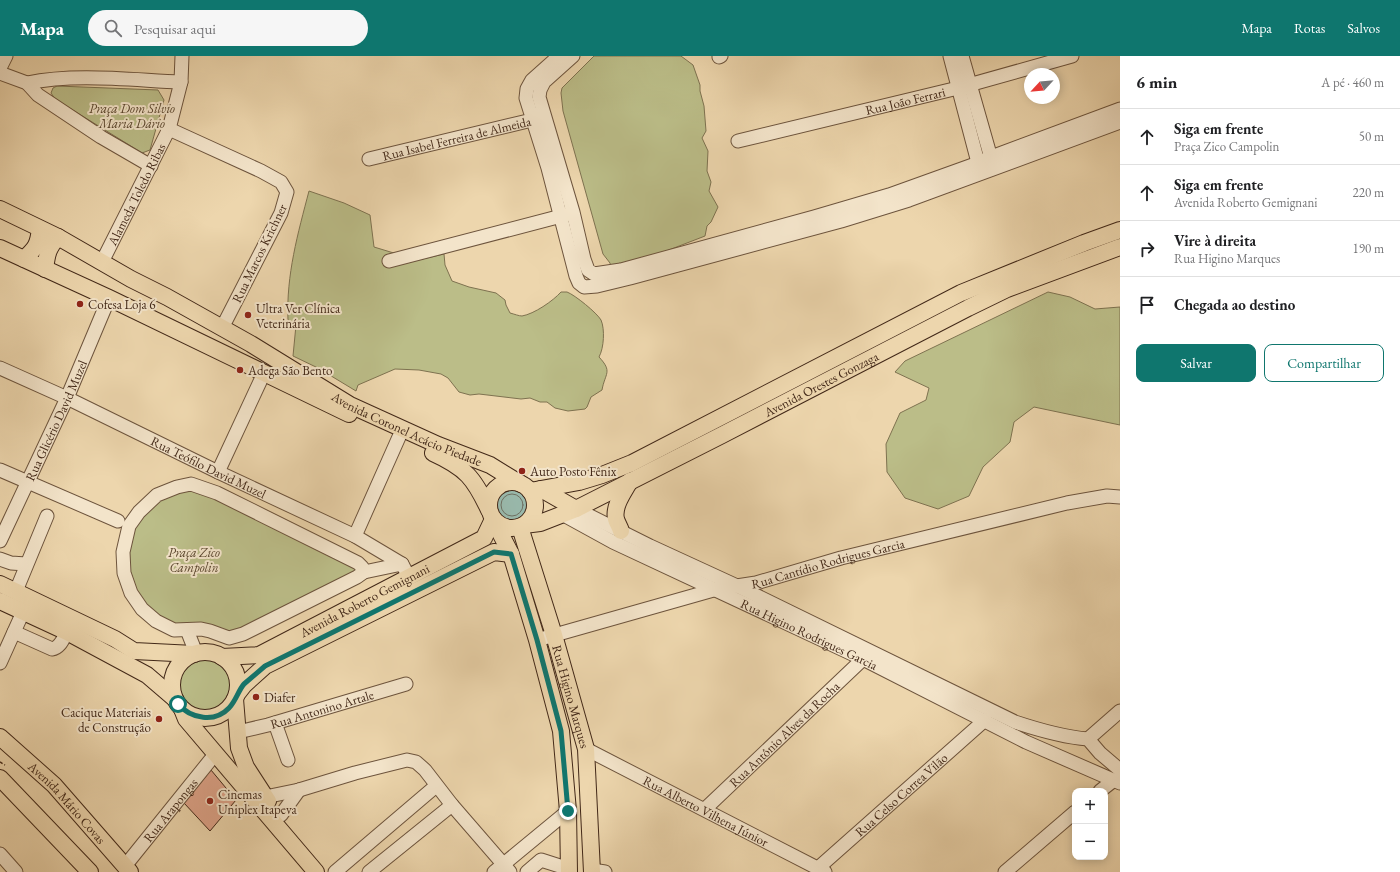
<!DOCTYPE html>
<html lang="pt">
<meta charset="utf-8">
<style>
body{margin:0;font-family:"EB Garamond",serif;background:#f6f6f6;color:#202124}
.controls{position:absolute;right:12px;bottom:12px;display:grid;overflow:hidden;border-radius:8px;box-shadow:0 2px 10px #0003}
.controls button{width:36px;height:36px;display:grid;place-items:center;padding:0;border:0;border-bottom:1px solid #e0e0e0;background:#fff;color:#202124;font:20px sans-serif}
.compass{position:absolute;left:1024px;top:12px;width:36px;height:36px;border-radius:50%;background:#fff;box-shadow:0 2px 10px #0003;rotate:244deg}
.stop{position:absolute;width:12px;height:12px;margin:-9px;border:3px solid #0f766e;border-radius:50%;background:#fff}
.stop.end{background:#0f766e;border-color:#fff;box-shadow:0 1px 4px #0008}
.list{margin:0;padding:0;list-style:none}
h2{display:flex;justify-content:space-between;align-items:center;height:52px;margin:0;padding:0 16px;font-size:17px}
h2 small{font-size:13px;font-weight:400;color:#757577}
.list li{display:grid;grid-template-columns:26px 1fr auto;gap:12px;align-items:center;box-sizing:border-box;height:56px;padding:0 16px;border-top:1px solid #e0e0e0}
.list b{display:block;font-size:15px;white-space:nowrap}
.list p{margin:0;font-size:13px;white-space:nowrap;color:#757577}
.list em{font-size:13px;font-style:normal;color:#757577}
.actions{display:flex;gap:8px;padding:12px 16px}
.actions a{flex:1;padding:9px 0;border:1px solid #0f766e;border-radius:8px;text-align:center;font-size:14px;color:#0f766e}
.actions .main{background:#0f766e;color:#fff}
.icon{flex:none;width:22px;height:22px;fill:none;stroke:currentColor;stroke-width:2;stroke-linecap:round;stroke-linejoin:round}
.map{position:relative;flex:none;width:1120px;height:816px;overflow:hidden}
header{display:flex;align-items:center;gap:24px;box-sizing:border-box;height:56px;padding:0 20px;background:#0f766e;color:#fff}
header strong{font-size:19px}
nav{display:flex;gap:22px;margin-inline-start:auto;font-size:14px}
.search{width:280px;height:36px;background:#f6f6f6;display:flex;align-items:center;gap:10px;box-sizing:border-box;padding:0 14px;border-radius:22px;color:#757577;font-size:15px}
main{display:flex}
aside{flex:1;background:#fff}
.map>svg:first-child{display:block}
.green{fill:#bbbd88;stroke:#7e7250}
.water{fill:#99b9ac;stroke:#767f71}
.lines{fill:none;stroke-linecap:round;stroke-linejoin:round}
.shore{stroke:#6e7062;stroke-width:1}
.building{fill:#dfa48a;stroke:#422818}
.minor-casing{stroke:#6d543d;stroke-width:15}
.major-casing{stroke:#422818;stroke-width:18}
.path{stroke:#422818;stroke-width:1.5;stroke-dasharray:3 2;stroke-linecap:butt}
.minor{stroke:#f3e4ca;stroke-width:13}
.major{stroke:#edd6ad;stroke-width:16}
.route{stroke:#0f766e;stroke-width:5}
.poi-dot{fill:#8f2418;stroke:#f3e4ca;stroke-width:1.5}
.labels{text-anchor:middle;stroke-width:4;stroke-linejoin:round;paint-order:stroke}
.street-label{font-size:13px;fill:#422818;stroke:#f3e4ca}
.park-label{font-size:13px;font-style:italic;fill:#5a462e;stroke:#f3e4ca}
.poi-label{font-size:13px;fill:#422818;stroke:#f3e4ca;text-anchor:start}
</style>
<header>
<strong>Mapa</strong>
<div class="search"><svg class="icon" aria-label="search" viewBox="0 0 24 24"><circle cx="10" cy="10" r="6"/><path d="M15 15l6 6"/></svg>Pesquisar aqui</div>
<nav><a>Mapa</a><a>Rotas</a><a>Salvos</a></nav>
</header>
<main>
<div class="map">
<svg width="1120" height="816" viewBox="0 0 1120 816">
<rect width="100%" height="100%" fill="#edd6ad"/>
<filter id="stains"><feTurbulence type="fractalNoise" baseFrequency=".005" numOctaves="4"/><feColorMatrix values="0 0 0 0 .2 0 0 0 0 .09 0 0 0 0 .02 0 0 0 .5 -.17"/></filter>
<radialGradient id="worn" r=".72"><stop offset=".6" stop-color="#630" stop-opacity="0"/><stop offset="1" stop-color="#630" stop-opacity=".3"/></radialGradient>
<!-- green -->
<g class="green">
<polygon points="594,0 681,0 693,9 700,29 700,35 704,50 706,75 702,82 708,95 707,115 711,126 709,135 718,151 711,166 707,170 705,180 612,216 610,207 603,198 563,55 561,37 562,32"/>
<polygon points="57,30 158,34 164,44 150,94 142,97 55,43 51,37 53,32"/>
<path d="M 309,135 L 344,147 L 370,159 L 374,191 L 397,198 L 392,210 L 444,198 L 445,209 L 452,225 L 469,231 L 496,237 L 505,244 L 506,249 L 510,257 C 514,258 519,260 522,260 C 534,258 553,245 561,236 C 563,236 565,236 567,236 C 575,239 597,257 601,264 C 605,273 604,292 599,301 C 613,316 605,317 602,334 L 591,341 L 587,351 L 585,353 L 568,355 L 555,352 L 547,346 L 540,346 L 530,342 L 521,343 L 479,338 L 470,339 L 459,336 L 448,322 L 441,318 L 419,314 L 395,313 L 358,329 L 356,335 L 318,312 L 293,300 L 296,269 L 288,264 C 286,219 298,177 309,135 Z"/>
<polygon points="1048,236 1070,241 1095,253 1120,251 1120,369 1034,351 1014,366 1010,386 983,411 969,440 938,453 905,442 887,416 886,388 900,357 926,344 929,332 895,316 905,305"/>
<polygon points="191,429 362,512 238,579 174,573 143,553 124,496 128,475 158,440"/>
<circle cx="206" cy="629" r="27"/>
</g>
<!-- water -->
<circle class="water" cx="512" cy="449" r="15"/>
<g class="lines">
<!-- shore -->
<circle class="shore" cx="512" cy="449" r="11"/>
</g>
<!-- building -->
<polygon class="building" points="211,714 236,744 210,775 184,747"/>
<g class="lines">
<defs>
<g id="minor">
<polyline points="559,0 532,24 527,33 526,42 548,112 576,220 579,227 584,231 597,230 630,222 841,165 909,144 1120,66"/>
<polyline points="573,0 544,26 540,34 539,41 573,156 584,203 588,214 594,218 621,214 814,161 889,139 978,107 991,101 1120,53"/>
<polyline points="950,0 980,114"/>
<polyline points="962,0 993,109"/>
<polyline points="719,1 721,0"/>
<polyline points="0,12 6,0"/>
<polyline points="0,17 27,27 38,39 101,81 151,110"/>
<path d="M 27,27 C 76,17 131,24 181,26"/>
<polyline points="169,73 261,115 281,126 287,136 281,157 222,272"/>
<path id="s1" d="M 738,85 L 958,32 L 1072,0"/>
<path id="s2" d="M 369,103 L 532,64 L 539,59"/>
<polyline points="389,205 569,158"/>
<path id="s3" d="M 102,206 L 169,73 L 181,26 L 182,0"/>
<path id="s4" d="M 0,312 L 67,342 L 218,416 L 355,480 L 402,508 L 409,521"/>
<polyline points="0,414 118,465"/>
<polyline points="218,416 264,317"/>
<polygon points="191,428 217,437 358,507 362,511 364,516 357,521 243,578 229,582 210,575 201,573 174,574 156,565 142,553 131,537 124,517 123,496 129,470 139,456 157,439 177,431"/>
<path d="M 576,453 L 650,490 L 737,530 L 1015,666 C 1039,674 1063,681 1088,683 L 1100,697 L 1120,714"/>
<path id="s5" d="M 562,458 L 613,486 L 863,603 L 1026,686 L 1120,727"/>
<polyline points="355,480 399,381"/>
<path id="s6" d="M 0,485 L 67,342 L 109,242"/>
<polyline points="0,503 11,507 26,508"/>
<polyline points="364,516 402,508"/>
<polyline points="16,535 47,460"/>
<polyline points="187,574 196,597"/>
<path d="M 14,576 L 52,593 C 60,592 63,583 67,576"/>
<path id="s7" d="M 537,584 L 717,533 L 756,527 L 841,502 L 1067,447 L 1107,440 L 1120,441"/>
<polyline points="0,607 23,556"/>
<polyline points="275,667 288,704"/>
<path id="s8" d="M 238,676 L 268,669 L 406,628"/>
<polyline points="1088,683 1120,655"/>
<path id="s9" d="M 586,693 L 825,816"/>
<polyline points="1100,735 1114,724"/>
<polyline points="265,741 299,734 355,717 407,704 416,706 425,714 452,749 510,816"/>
<path id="s10" d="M 705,753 L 863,603"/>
<polyline points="281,759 299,734"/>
<polyline points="0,798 16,816"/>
<path id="s11" d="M 125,810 L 216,697"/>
<path id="s12" d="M 818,812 L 985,664"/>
<polyline points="592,814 605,816"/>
<polyline points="335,816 436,730"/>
<polyline points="369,816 452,749"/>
<polyline points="494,816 568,755"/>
<polyline points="527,816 541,804 569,813"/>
<polyline points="1005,816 1075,756"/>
</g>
<g id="major">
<path id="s13" d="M 0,153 L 58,181 L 131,223 L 167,241 L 251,288 L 350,349 L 438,389 L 490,409 L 521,428"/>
<polyline points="0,192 109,242 349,358"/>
<path d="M 24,203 C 36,192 38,189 40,173"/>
<path d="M 45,213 C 47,198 48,192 58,181"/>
<path d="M 433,397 C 466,412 474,422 489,454"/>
<circle cx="512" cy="449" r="23"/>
<polyline points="541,433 576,453"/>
<polyline points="530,435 579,426 602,419 632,407 961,237 1084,187 1120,174"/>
<polyline points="493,463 511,498 537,584 561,675 568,755 569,816"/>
<path id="s14" d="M 524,469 L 540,467 L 576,453 L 722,379 L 968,252 L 1007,233 L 1120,191"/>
<path id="s15" d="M 520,471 L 554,579 L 586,693 L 592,816"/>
<path d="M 621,475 C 620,471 617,467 616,463 C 613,450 624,436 630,425"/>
<polyline points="0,528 115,583 134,595 194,598"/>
<polyline points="0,545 67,576 147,619 175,643"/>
<circle cx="205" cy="629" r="33"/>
<path id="s16" d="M 222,601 L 259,599 L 484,482 L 493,463"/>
<polyline points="237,638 244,629 265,610 494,496 511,498"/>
<polyline points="235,643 239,692 246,711 268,745"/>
<polyline points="182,653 186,663 316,816"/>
<path id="s17" d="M 0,681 L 54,729 L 130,816"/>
<polyline points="0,722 90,816"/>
</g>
</defs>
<!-- minor casing -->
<use href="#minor" class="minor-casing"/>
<!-- major casing -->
<use href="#major" class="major-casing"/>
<!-- path -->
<polyline class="path" points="0,706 5,709"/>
<!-- minor -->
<use href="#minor" class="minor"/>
<!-- major -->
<use href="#major" class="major"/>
</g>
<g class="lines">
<!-- route -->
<path class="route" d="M 178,648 C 191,663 215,667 229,652 C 236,645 238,635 244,628 C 251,622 258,616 265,610 L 494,496 L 511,498 L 537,584 L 561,675 L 568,755"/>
</g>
<!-- markers -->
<g class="poi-dot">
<circle cx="80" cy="248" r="4"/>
<circle cx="248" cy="259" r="4"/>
<circle cx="240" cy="314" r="4"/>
<circle cx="522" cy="415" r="4"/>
<circle cx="256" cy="641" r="4"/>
<circle cx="159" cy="663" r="4"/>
<circle cx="210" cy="745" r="4"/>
</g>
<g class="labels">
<!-- street labels -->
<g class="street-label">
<text dy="5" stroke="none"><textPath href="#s1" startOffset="172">Rua João Ferrari</textPath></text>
<text dy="5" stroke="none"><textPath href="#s2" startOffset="90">Rua Isabel Ferreira de Almeida</textPath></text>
<text dy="5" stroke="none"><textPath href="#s3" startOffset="76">Alameda Toledo Ribas</textPath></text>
<text transform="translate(259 197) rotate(-64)" y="5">Rua Marcos Krichner</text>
<text dy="5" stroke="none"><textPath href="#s14" startOffset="330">Avenida Orestes Gonzaga</textPath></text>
<text dy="5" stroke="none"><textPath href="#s6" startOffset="133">Rua Glicério David Muzel</textPath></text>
<text dy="5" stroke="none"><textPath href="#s13" startOffset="463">Avenida Coronel Acácio Piedade</textPath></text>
<text dy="5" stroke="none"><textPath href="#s4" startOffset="231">Rua Teófilo David Muzel</textPath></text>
<text dy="5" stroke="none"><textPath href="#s7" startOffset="301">Rua Cantídio Rodrigues Garcia</textPath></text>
<text dy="5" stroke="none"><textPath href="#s16" startOffset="156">Avenida Roberto Gemignani</textPath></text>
<text dy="5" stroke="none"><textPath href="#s5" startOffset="275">Rua Higino Rodrigues Garcia</textPath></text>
<text dy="5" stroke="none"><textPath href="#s15" startOffset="177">Rua Higino Marques</textPath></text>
<text dy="5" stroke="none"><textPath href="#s8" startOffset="87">Rua Antonino Artale</textPath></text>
<text dy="5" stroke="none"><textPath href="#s10" startOffset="109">Rua Antônio Alves da Rocha</textPath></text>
<text dy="5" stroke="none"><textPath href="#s12" startOffset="111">Rua Celso Correa Vilão</textPath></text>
<text dy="5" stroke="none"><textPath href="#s17" startOffset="94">Avenida Mário Covas</textPath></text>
<text dy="5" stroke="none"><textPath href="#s11" startOffset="72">Rua Arapongas</textPath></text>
<text dy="5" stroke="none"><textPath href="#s9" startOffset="135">Rua Alberto Vilhena Júnior</textPath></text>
</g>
<!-- park labels -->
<g class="park-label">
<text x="132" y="57">Praça Dom Silvio<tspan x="132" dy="15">Maria Dário</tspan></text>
<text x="194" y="501">Praça Zico<tspan x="194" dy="15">Campolin</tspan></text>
</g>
<!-- poi labels -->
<g class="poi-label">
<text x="88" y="253">Cofesa Loja 6</text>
<text x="256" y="257">Ultra Ver Clínica<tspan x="256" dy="15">Veterinária</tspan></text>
<text x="248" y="319">Adega São Bento</text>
<text x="530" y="420">Auto Posto Fênix</text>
<text x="264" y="646">Diafer</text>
<text x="151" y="661" text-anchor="end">Cacique Materiais<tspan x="151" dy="15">de Construção</tspan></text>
<text x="218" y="743">Cinemas<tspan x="218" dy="15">Uniplex Itapeva</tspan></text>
</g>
</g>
<rect width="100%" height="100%" filter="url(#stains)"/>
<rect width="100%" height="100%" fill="url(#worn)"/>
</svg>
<div class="controls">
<button>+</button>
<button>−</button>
</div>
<svg class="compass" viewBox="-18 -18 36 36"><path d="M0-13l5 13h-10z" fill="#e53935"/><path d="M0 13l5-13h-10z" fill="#757577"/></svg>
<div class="stop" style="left:178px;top:648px"></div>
<div class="stop end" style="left:568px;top:755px"></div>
</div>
<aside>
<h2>6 min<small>A pé · 460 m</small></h2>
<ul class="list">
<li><svg class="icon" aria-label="ahead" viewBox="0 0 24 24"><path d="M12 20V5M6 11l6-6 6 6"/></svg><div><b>Siga em frente</b><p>Praça Zico Campolin</p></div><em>50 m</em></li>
<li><svg class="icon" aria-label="ahead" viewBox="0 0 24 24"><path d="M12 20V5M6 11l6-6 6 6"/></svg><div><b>Siga em frente</b><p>Avenida Roberto Gemignani</p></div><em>220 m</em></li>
<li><svg class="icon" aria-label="right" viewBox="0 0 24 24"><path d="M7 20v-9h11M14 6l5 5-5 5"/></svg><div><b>Vire à direita</b><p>Rua Higino Marques</p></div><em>190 m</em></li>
<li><svg class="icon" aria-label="arrive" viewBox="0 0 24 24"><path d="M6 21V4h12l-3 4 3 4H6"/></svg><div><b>Chegada ao destino</b></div></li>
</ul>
<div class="actions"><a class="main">Salvar</a><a>Compartilhar</a></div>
</aside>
</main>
